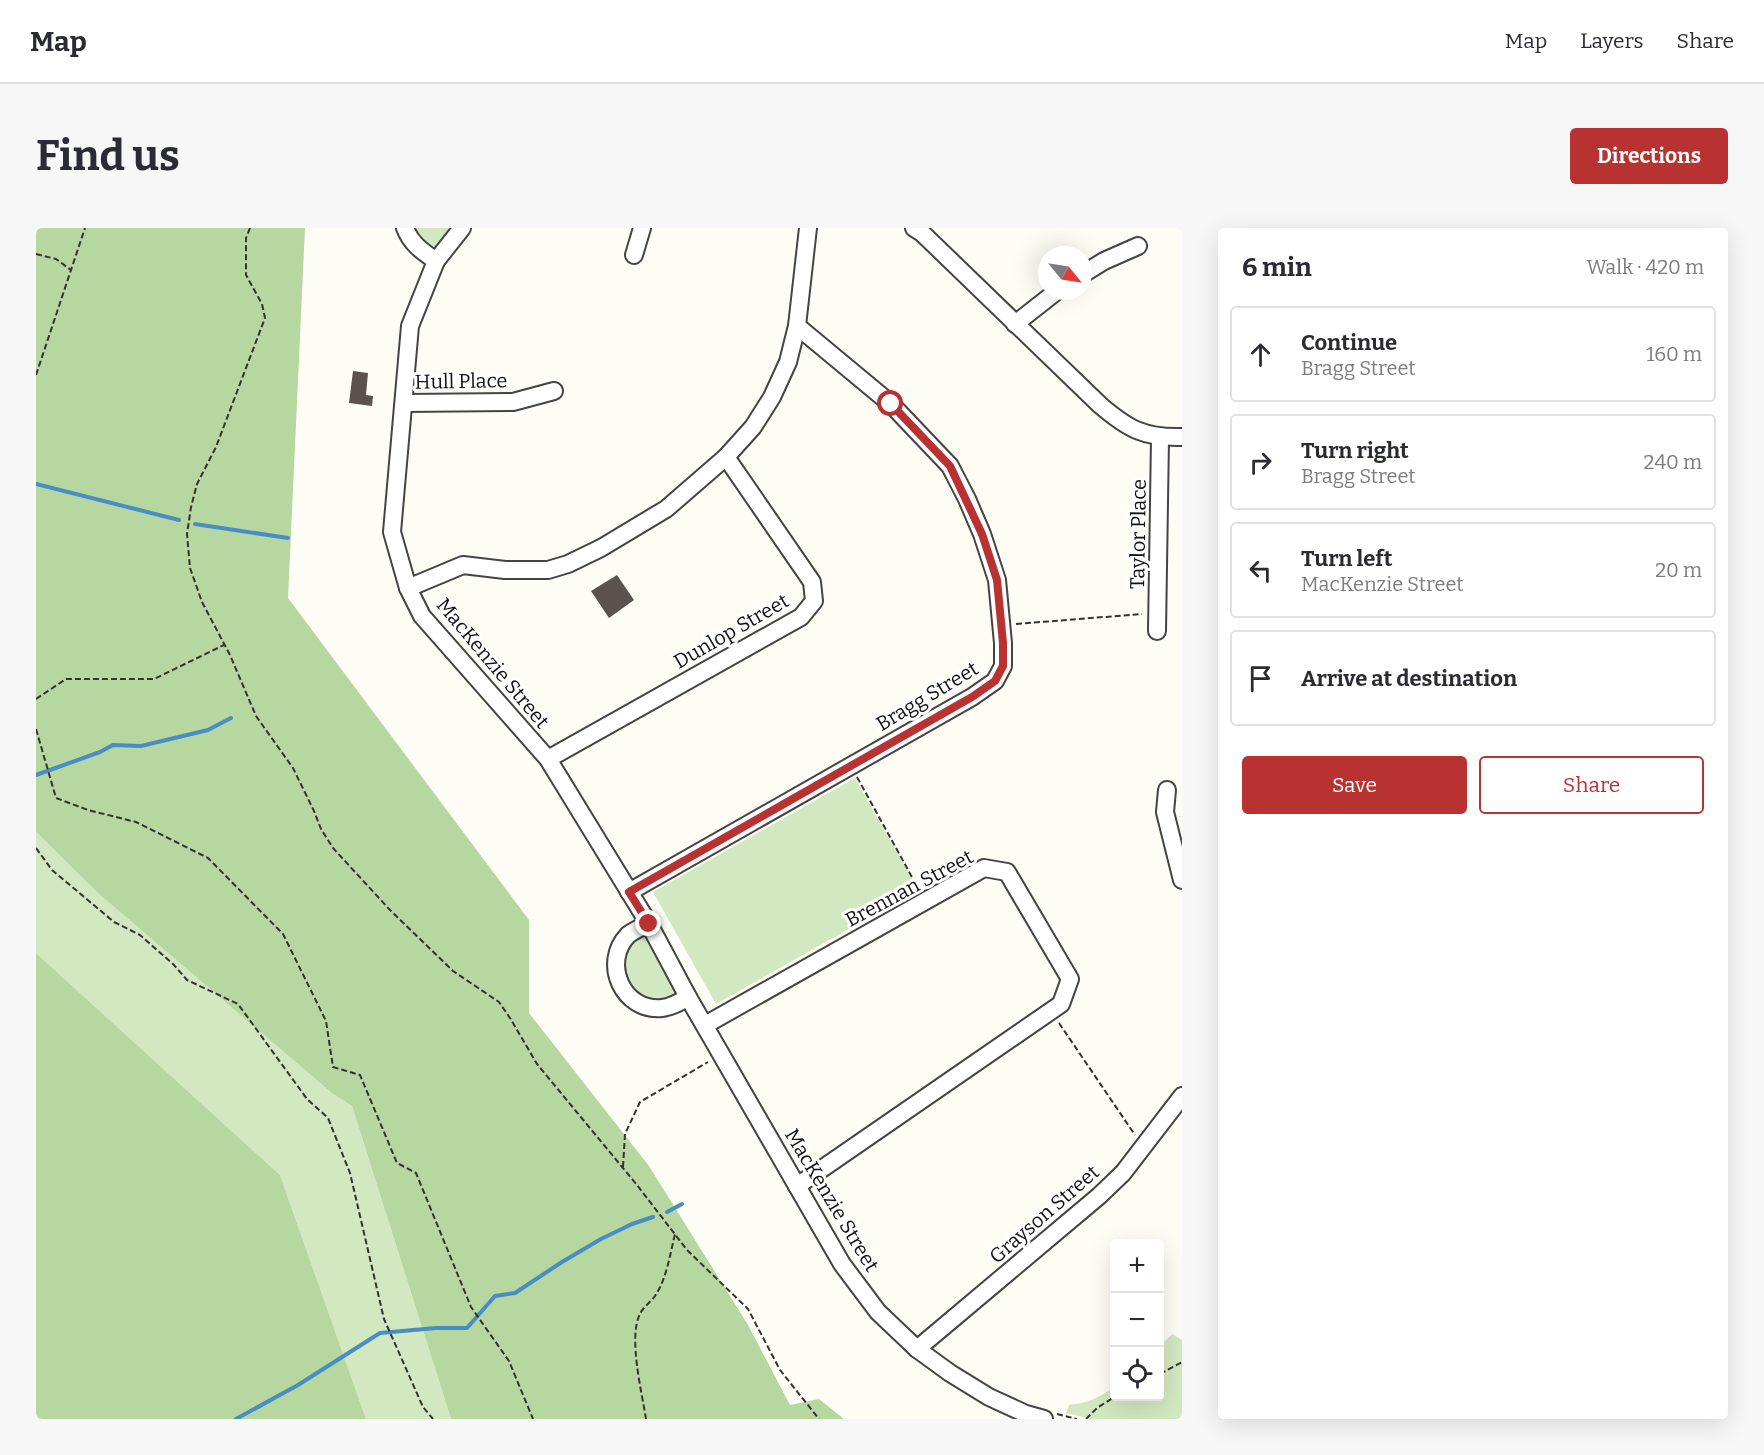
<!DOCTYPE html>
<meta charset="utf-8">
<style>
body{margin:0;font-family:Bitter,serif;background:#f7f7f7;color:#2b2b33}
.controls{position:absolute;right:18px;bottom:18px;display:grid;overflow:hidden;border-radius:6px;box-shadow:0 6px 24px #0002}
.controls button{width:54px;height:54px;display:grid;place-items:center;padding:0;border:0;border-bottom:2px solid #e1e1e2;background:#fff;color:#2b2b33;font:30px sans-serif}
.compass{position:absolute;left:1002px;top:18px;width:54px;height:54px;border-radius:50%;background:#fff;box-shadow:0 6px 24px #0002;rotate:120deg}
.stop{position:absolute;width:18px;height:18px;margin:-14px;border:4px solid #b83231;border-radius:50%;background:#fff}
.stop.end{background:#b83231;border-color:#fff;box-shadow:0 2px 6px #0008}
.list{margin:0;padding:0;list-style:none}
h2{display:flex;justify-content:space-between;align-items:center;height:78px;margin:0;padding:0 24px;font-size:26px}
h2 small{font-size:20px;font-weight:400;color:#7c7c81}
.list li{display:grid;grid-template-columns:39px 1fr auto;gap:18px;align-items:center;box-sizing:border-box;height:96px;margin:0 12px 12px;padding:0 12px;border:2px solid #e1e1e2;border-radius:6px}
.list b{display:block;font-size:22px;white-space:nowrap}
.list p{margin:0;font-size:20px;white-space:nowrap;color:#7c7c81}
.list em{font-size:20px;font-style:normal;color:#7c7c81}
.actions{display:flex;gap:12px;padding:18px 24px}
.actions a{flex:1;padding:14px 0;border:2px solid #b83231;border-radius:6px;text-align:center;font-size:21px;color:#b83231}
.actions .main{background:#b83231;color:#fff}
.icon{flex:none;width:33px;height:33px;fill:none;stroke:currentColor;stroke-width:2;stroke-linecap:round;stroke-linejoin:round}
.map{position:relative;flex:none;width:1146px;height:1191px;overflow:hidden;border-radius:6px}
header{display:flex;align-items:center;gap:36px;box-sizing:border-box;height:84px;padding:0 30px;background:#fff;border-bottom:2px solid #e1e1e2}
header strong{font-size:28px}
nav{display:flex;gap:33px;margin-inline-start:auto;font-size:21px}
.intro{display:flex;align-items:center;justify-content:space-between;box-sizing:border-box;height:144px;padding:0 36px}
h1{margin:0;font-size:42px}
.button{padding:15px 27px;border-radius:6px;background:#b83231;color:#fff;font-size:21px;font-weight:700}
main{display:flex;gap:36px;padding:0 36px}
aside{flex:1;background:#fff;border-radius:6px;box-shadow:0 6px 24px #0002}
.map>svg:first-child{display:block}
.green{fill:#d2e8c0}
.forest{fill:#b6d7a0}
.lines{fill:none;stroke-linecap:round;stroke-linejoin:round}
.stream{stroke:#498dc5;stroke-width:4}
.building{fill:#59524e}
.minor-casing{stroke:#444;stroke-width:20}
.path{stroke:#333;stroke-width:2;stroke-dasharray:6 3;stroke-linecap:butt}
.minor{stroke:#fff;stroke-width:16}
.route{stroke:#b83231;stroke-width:8}
.labels{text-anchor:middle;stroke-width:6;stroke-linejoin:round;paint-order:stroke}
.street-label{font-size:20px;fill:#111;stroke:#fff}
</style>
<header>
<strong>Map</strong>
<nav><a>Map</a><a>Layers</a><a>Share</a></nav>
</header>
<div class="intro"><h1>Find us</h1><a class="button">Directions</a></div>
<main>
<div class="map">
<svg width="1146" height="1191" viewBox="0 0 1146 1191">
<rect width="100%" height="100%" fill="#fefdf5"/>
<!-- green -->
<g class="green">
<polygon points="378,0 419,0 404,17 395,20 381,10"/>
<polygon points="819,550 882,662 680,776 617,664"/>
<polygon points="0,604 63,666 297,866 316,878 415,1191 330,1191 244,947 0,725"/>
<path d="M 604,709 L 612,710 L 641,762 L 634,771 L 610,774 L 592,761 C 588,741 581,721 604,709 Z"/>
<path d="M 1136,1106 L 1146,1112 L 1146,1191 L 1055,1191 L 1030,1185 L 1033,1177 C 1050,1175 1065,1170 1078,1158 L 1078,1168 L 1124,1168 L 1124,1118 Z"/>
</g>
<!-- forest -->
<g class="forest">
<polygon points="0,0 269,0 252,370 493,692 493,785 613,938 712,1097 754,1177 783,1171 808,1191 415,1191 316,878 297,866 63,666 0,604"/>
<polygon points="0,725 244,947 330,1191 0,1191"/>
</g>
<g class="lines">
<!-- stream -->
<g class="stream">
<polyline points="0,256 143,292"/>
<polyline points="159,296 252,310"/>
<polyline points="0,547 64,524 77,517 105,518 172,502 195,490"/>
<polyline points="631,984 646,976"/>
<polyline points="200,1191 262,1157 344,1105 400,1100 431,1100 459,1068 479,1065 526,1034 565,1011 596,996 617,989"/>
</g>
</g>
<!-- building -->
<g class="building">
<polygon points="317,143 332,145 330,167 337,168 336,178 313,175"/>
<polygon points="581,347 598,372 573,390 555,363"/>
</g>
<g class="lines">
<defs>
<g id="minor">
<path d="M 369,0 C 375,16 386,23 400,33"/>
<polyline points="426,0 400,33 374,98 356,304 372,360 386,388 512,531 613,696 652,769 806,1036 842,1084 881,1121 914,1145 953,1169 990,1186 1008,1191"/>
<path d="M 878,0 L 886,5 L 1064,177 C 1092,201 1108,210 1146,209"/>
<polyline points="598,27 606,0"/>
<polyline points="1047,46 1068,33 1102,18"/>
<polyline points="979,96 1021,63"/>
<polyline points="368,175 477,174 518,163"/>
<polyline points="372,360 427,337 469,342 512,342 532,336 565,320 630,281 690,229 717,199 736,169 752,134 761,98 772,0"/>
<polyline points="1121,403 1124,210"/>
<polyline points="512,531 765,389 778,373 776,354 690,229"/>
<polyline points="1131,562 1129,584 1146,652"/>
<polyline points="593,664 936,469 959,453 967,438 967,415 961,352 946,306 931,271 914,238 855,176 761,98"/>
<path d="M 613,696 C 606,699 598,702 592,707 C 565,735 587,784 626,780 C 636,779 644,774 652,769"/>
<polyline points="669,797 948,640 971,644 1034,751 1025,776 761,958"/>
<polyline points="881,1121 1063,968 1087,945 1146,868"/>
</g>
</defs>
<!-- minor casing -->
<use href="#minor" class="minor-casing"/>
<!-- path -->
<g class="path">
<polyline points="214,0 210,10 210,47 226,76 229,90 180,219 161,256 155,279 151,306 154,340 166,374 194,427 220,488 257,540 278,583 285,601 297,620 354,682 417,743 463,774 474,790 501,836 601,957 651,1022 712,1081 744,1142 783,1191"/>
<polyline points="0,26 20,31 35,42"/>
<polyline points="0,147 49,0"/>
<polyline points="980,396 1106,386"/>
<polyline points="0,471 30,451 118,451 188,417"/>
<polyline points="0,501 20,570 52,582 100,594 172,630 247,706 290,793 297,839 324,847 361,935 380,945 435,1079 473,1133 497,1191"/>
<polyline points="821,549 882,660"/>
<polyline points="0,620 16,642 78,694 104,707 137,736 151,752 202,776 271,871 292,890 314,945 348,1091 387,1179 397,1191"/>
<polyline points="1023,795 1099,907"/>
<polyline points="587,939 589,906 604,874 672,834"/>
<polyline points="1124,1146 1146,1134"/>
<polyline points="1021,1186 1041,1191"/>
<path d="M 610,1191 C 606,1165 592,1109 604,1086 C 607,1079 615,1074 619,1068 C 631,1050 634,1026 639,1006"/>
<polyline points="1050,1191 1061,1180 1080,1168"/>
</g>
<!-- minor -->
<use href="#minor" class="minor"/>
</g>
<g class="lines">
<!-- route -->
<polyline class="route" points="613,696 593,664 936,469 959,453 967,438 967,415 961,352 946,306 914,238 855,176"/>
</g>
<g class="labels">
<!-- street labels -->
<g class="street-label">
<text transform="translate(425 153) rotate(-1)" y="7">Hull Place</text>
<text transform="translate(1102 306) rotate(-89)" y="7">Taylor Place</text>
<text transform="translate(695 403) rotate(-30)" y="7">Dunlop Street</text>
<text transform="translate(457 435) rotate(50)" y="7">MacKenzie Street</text>
<text transform="translate(891 468) rotate(-31)" y="7">Bragg Street</text>
<text transform="translate(873 660) rotate(-28)" y="7">Brennan Street</text>
<text transform="translate(796 972) rotate(59)" y="7">MacKenzie Street</text>
<text transform="translate(1008 986) rotate(-41)" y="7">Grayson Street</text>
</g>
</g>
</svg>
<div class="controls">
<button>+</button>
<button>−</button>
<button><svg class="icon" aria-label="locate" viewBox="0 0 24 24"><circle cx="12" cy="12" r="6"/><path d="M12 2v4M12 18v4M2 12h4M18 12h4"/></svg></button>
</div>
<svg class="compass" viewBox="-18 -18 36 36"><path d="M0-13l5 13h-10z" fill="#e53935"/><path d="M0 13l5-13h-10z" fill="#7c7c81"/></svg>
<div class="stop" style="left:855px;top:176px"></div>
<div class="stop end" style="left:613px;top:696px"></div>
</div>
<aside>
<h2>6 min<small>Walk · 420 m</small></h2>
<ul class="list">
<li><svg class="icon" aria-label="ahead" viewBox="0 0 24 24"><path d="M12 20V5M6 11l6-6 6 6"/></svg><div><b>Continue</b><p>Bragg Street</p></div><em>160 m</em></li>
<li><svg class="icon" aria-label="right" viewBox="0 0 24 24"><path d="M7 20v-9h11M14 6l5 5-5 5"/></svg><div><b>Turn right</b><p>Bragg Street</p></div><em>240 m</em></li>
<li><svg class="icon" aria-label="left" viewBox="0 0 24 24"><path d="M17 20v-9H6M10 6l-5 5 5 5"/></svg><div><b>Turn left</b><p>MacKenzie Street</p></div><em>20 m</em></li>
<li><svg class="icon" aria-label="arrive" viewBox="0 0 24 24"><path d="M6 21V4h12l-3 4 3 4H6"/></svg><div><b>Arrive at destination</b></div></li>
</ul>
<div class="actions"><a class="main">Save</a><a>Share</a></div>
</aside>
</main>
